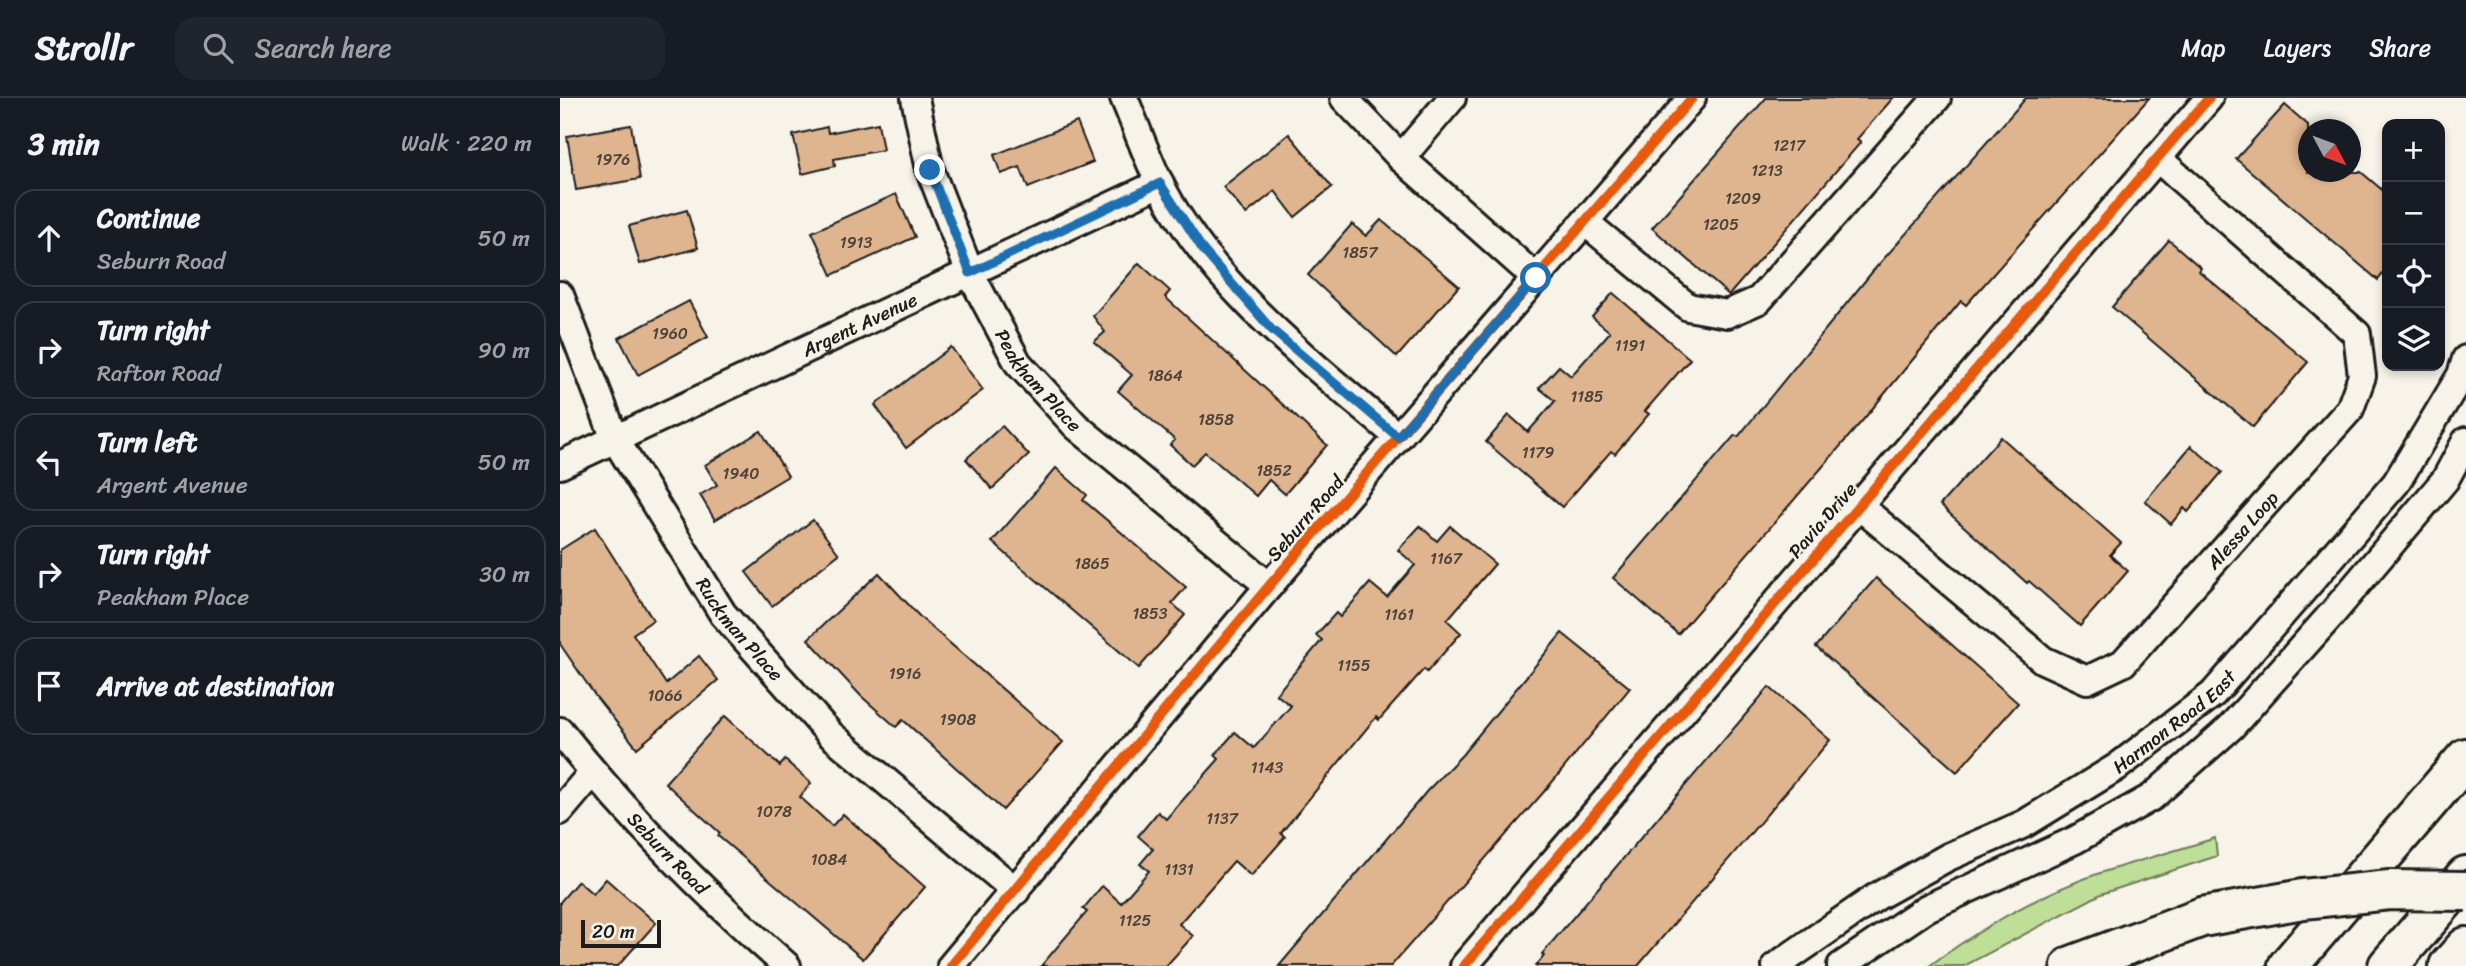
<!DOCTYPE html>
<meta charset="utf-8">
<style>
body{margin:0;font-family:Sriracha,sans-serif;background:#20242c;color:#f1f3f6}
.controls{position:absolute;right:21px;top:21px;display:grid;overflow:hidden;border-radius:14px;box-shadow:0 4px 10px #0003}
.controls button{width:63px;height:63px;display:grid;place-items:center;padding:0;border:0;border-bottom:2px solid #363941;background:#171b24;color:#f1f3f6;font:35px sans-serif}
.compass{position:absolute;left:1738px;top:21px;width:63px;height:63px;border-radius:50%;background:#171b24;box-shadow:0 4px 10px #0003;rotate:131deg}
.scale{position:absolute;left:21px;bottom:18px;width:80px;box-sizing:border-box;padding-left:7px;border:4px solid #1c1c1c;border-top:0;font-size:19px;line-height:24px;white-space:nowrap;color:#1c1c1c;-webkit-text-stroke:5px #f7f3e8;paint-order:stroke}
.stop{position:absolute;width:21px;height:21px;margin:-16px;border:5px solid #1f6fb2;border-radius:50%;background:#fff}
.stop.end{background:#1f6fb2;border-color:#fff;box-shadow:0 2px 7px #0008}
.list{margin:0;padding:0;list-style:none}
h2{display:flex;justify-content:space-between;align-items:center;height:91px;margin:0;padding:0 28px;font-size:30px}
h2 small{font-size:23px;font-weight:400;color:#9ea1a6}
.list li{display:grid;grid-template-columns:46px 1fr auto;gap:21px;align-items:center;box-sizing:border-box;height:98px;margin:0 14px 14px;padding:0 14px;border:2px solid #363941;border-radius:21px}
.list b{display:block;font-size:26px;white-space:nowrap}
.list p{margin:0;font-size:23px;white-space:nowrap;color:#9ea1a6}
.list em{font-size:23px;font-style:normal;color:#9ea1a6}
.icon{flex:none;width:38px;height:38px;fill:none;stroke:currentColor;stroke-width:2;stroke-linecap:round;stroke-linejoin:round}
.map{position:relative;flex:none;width:1906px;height:868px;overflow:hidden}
header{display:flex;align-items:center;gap:42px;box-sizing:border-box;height:98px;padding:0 35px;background:#171b24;border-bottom:2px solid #363941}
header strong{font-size:33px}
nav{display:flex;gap:38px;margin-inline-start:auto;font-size:24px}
.search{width:490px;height:63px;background:#20242c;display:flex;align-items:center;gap:18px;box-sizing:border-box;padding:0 24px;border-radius:21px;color:#9ea1a6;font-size:26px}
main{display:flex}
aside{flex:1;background:#171b24}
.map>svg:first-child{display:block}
.green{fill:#bfde97;stroke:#6e7d5a;stroke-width:2}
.building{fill:#dfb590;stroke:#1c1c1c;stroke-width:2}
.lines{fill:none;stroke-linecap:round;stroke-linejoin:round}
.minor-casing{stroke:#1c1c1c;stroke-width:32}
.highway-casing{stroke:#1c1c1c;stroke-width:44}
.minor{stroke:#f7f3e8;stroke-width:26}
.highway{stroke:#f7f3e8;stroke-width:38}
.highway-bridge-casing{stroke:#1c1c1c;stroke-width:44;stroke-linecap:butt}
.highway-bridge{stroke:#f7f3e8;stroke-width:38}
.cycleway-casing{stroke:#f7f3e8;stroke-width:15}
.cycleway{stroke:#e8590c;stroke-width:10}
.route{stroke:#1f6fb2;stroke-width:9}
.labels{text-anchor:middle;stroke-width:5;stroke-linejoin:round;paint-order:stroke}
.number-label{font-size:16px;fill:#4d4239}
.street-label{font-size:19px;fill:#1c1c1c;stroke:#f7f3e8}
</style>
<header>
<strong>Strollr</strong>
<div class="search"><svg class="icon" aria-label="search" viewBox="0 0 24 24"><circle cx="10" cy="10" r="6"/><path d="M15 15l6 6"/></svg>Search here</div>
<nav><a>Map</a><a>Layers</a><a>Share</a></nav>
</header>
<main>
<aside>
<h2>3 min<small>Walk · 220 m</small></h2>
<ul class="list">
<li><svg class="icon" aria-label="ahead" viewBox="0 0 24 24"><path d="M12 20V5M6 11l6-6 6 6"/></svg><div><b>Continue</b><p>Seburn Road</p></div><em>50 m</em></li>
<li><svg class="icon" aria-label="right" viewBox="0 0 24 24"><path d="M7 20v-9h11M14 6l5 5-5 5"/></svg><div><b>Turn right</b><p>Rafton Road</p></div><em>90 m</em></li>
<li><svg class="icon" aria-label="left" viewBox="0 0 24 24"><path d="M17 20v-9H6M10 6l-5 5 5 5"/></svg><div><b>Turn left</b><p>Argent Avenue</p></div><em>50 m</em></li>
<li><svg class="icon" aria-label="right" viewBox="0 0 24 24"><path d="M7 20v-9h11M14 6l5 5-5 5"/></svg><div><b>Turn right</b><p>Peakham Place</p></div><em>30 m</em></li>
<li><svg class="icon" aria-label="arrive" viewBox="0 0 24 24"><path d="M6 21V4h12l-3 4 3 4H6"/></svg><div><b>Arrive at destination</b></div></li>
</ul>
</aside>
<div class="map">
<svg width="1906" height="868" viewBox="0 0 1906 868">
<rect width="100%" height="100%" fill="#f7f3e8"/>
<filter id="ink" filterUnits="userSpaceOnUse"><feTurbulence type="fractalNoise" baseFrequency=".0143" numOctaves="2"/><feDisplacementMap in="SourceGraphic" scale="14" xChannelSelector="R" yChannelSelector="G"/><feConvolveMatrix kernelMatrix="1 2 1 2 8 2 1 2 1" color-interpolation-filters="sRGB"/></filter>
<g filter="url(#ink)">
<!-- green -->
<path class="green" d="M 1655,740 L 1657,758 L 1541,796 L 1404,868 L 1369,868 C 1420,831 1478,797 1537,776 C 1576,763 1616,753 1655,740 Z"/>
<!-- building -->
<g class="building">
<polygon points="1206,0 1333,0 1297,41 1301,44 1169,197 1092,130"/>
<polygon points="1466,0 1589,0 1406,207 1401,203 1303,322 1118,536 1053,480 1175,337 1178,339 1313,173"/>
<polygon points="1725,7 1748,27 1748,74 1801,74 1827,96 1827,171 1818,182 1676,61"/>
<polygon points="517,24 533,64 468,90 460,69 441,76 434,57"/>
<polygon points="318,25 323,52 274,61 275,68 242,76 233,37 267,29 268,35"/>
<polygon points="71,27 80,81 16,92 7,38"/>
<polygon points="729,36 772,89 735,119 715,93 686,116 663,89"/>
<polygon points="336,96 355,139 272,177 252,134"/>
<polygon points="127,112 138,150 80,166 69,128"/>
<polygon points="821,122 899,188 837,259 748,177 792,126 806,138"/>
<polygon points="1609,142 1641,170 1639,173 1748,264 1693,329 1552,209"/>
<polygon points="579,165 610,193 605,199 767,347 725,396 709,382 696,398 645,354 632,367 610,347 615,342 558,293 572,277 534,244 545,234 533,218"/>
<polygon points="1053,195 1130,261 1085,313 1089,316 1055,356 1051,353 1002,409 926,344 949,317 968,334 995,303 979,290 999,268 1011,278 1050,234 1032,219"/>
<polygon points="129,203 148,239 78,277 59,240"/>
<polygon points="391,249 423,292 346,350 315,307"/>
<polygon points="442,328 469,357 432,391 406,361"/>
<polygon points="201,333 228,378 155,422 140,397 157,387 145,367"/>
<polygon points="1441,339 1561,445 1550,457 1568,473 1520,528 1469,483 1467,485 1380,407"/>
<polygon points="1631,348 1662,374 1628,414 1624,410 1611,426 1585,403"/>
<polygon points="496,370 527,397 523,402 626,489 612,505 625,517 579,570 432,444"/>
<polygon points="253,422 279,456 212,508 186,474"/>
<polygon points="860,428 877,443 890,428 935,466 887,522 901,535 867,574 864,571 819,622 816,619 721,735 725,739 691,778 674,763 619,826 633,838 606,868 481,868 527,814 523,811 542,788 561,805 589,773 580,766 593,751 578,738 598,714 606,721 659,661 655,657 675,634 694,650 731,608 716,596 762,542 756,537 776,515 780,519 810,485 827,499 855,467 838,452"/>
<polygon points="35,430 93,522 73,536 106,586 139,558 158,582 77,650 36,599 0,546 0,452"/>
<polygon points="319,475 361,520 503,644 443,712 343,622 336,629 301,598 248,541"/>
<polygon points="1316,480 1458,605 1397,674 1256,549"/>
<polygon points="1002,535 1070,590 989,688 831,868 719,868 867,693 902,657"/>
<polygon points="1209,589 1270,642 1078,868 976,868 984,858 982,856"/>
<polygon points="165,618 220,668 225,662 251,685 240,699 272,728 283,716 365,789 303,861 158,738 160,735 105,685"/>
<polygon points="46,781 96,825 58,868 0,868 0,804 18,783 33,796"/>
</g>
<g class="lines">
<defs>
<g id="minor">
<path id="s1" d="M 355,0 L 370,72 L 410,175 L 458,265 L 516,328 L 709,488"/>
<path d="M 564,0 C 576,28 586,57 599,84 C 650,188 752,265 838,339"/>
<polyline points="784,0 841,60 976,180"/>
<polyline points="841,60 892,0"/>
<polyline points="1025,124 1128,209 1167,216 1199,202 1377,0"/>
<path id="s2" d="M 0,197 L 55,341 L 163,516 L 270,636 L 456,793"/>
<path id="s3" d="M 0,367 L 600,85"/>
<path id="s4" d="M 1298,407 L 1483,562 L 1527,582 L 1563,565 L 1790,311 L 1802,278 L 1797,236 L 1597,60"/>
<path id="s5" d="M 0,633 C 68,719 145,796 227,868"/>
<polyline points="0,713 33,674"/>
<polyline points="391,868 709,488 1132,0"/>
<polyline points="904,868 1649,0"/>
<path id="s6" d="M 1216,868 L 1316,799 L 1388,759 L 1464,726 L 1557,669 L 1653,596 L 1836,385 L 1901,277 L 1906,261"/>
<polyline points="1281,868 1367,810 1515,742 1592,699 1671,629 1771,517 1885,382 1906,343"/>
</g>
<g id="highway">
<polyline points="1511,868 1642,819"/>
<polyline points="1728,868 1906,660"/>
<polyline points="1828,868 1906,778"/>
<polyline points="1889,868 1906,849"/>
</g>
</defs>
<!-- minor casing -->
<use href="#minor" class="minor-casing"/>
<!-- highway casing -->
<use href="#highway" class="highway-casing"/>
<!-- minor -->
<use href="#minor" class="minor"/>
<!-- highway -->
<use href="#highway" class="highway"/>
<defs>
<polyline id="highway-bridge" points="1642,819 1743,801 1830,792 1906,793"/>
</defs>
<!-- highway-bridge casing -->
<use href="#highway-bridge" class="highway-bridge-casing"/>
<!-- highway-bridge -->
<use href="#highway-bridge" class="highway-bridge"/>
<defs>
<g id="cycleway">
<polyline points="391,868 709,488 1132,0"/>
<polyline points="904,868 1649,0"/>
</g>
</defs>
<!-- cycleway casing -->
<use href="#cycleway" class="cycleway-casing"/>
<!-- cycleway -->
<use href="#cycleway" class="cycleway"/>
</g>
</g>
<g class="lines" filter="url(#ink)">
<!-- route -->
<polyline class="route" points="370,72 410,175 600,85 643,152 711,231 838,339 976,180"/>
</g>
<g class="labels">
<!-- number labels -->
<g class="number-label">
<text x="1229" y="53">1217</text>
<text x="53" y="67">1976</text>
<text x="1207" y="78">1213</text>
<text x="1183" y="106">1209</text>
<text x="1161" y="132">1205</text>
<text x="296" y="150">1913</text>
<text x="800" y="160">1857</text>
<text x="110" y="241">1960</text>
<text x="1070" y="253">1191</text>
<text x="605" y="283">1864</text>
<text x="1027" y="304">1185</text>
<text x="656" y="327">1858</text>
<text x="978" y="360">1179</text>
<text x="714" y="378">1852</text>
<text x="181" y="381">1940</text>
<text x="886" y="466">1167</text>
<text x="532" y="471">1865</text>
<text x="590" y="521">1853</text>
<text x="839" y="522">1161</text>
<text x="794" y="573">1155</text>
<text x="345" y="581">1916</text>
<text x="105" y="603">1066</text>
<text x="398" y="627">1908</text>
<text x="707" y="675">1143</text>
<text x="214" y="719">1078</text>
<text x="662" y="726">1137</text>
<text x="269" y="767">1084</text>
<text x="619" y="777">1131</text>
<text x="575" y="828">1125</text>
</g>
<!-- street labels -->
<g class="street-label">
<text dy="7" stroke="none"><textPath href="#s3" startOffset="331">Argent Avenue</textPath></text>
<text dy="7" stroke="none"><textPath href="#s1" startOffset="312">Peakham Place</textPath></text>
<text transform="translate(745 420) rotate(-49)" y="7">Seburn Road</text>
<text transform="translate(1262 422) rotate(-49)" y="7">Pavia Drive</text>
<text dy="7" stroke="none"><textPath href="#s4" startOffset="508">Alessa Loop</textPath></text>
<text dy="7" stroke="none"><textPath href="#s2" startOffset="382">Ruckman Place</textPath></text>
<text dy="7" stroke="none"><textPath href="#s6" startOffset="469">Harmon Road East</textPath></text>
<text dy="7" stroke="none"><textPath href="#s5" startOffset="163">Seburn Road</textPath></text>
</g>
</g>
</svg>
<div class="controls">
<button>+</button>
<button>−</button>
<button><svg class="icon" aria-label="locate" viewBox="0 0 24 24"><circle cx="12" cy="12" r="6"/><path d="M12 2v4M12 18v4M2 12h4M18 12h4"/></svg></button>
<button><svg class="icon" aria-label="layers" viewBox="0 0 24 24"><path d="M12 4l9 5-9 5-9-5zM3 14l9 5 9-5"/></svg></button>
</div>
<svg class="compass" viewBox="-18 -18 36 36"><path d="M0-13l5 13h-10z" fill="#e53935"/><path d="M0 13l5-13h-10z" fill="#9ea1a6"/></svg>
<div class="scale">20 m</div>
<div class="stop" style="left:976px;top:180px"></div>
<div class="stop end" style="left:370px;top:72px"></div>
</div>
</main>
